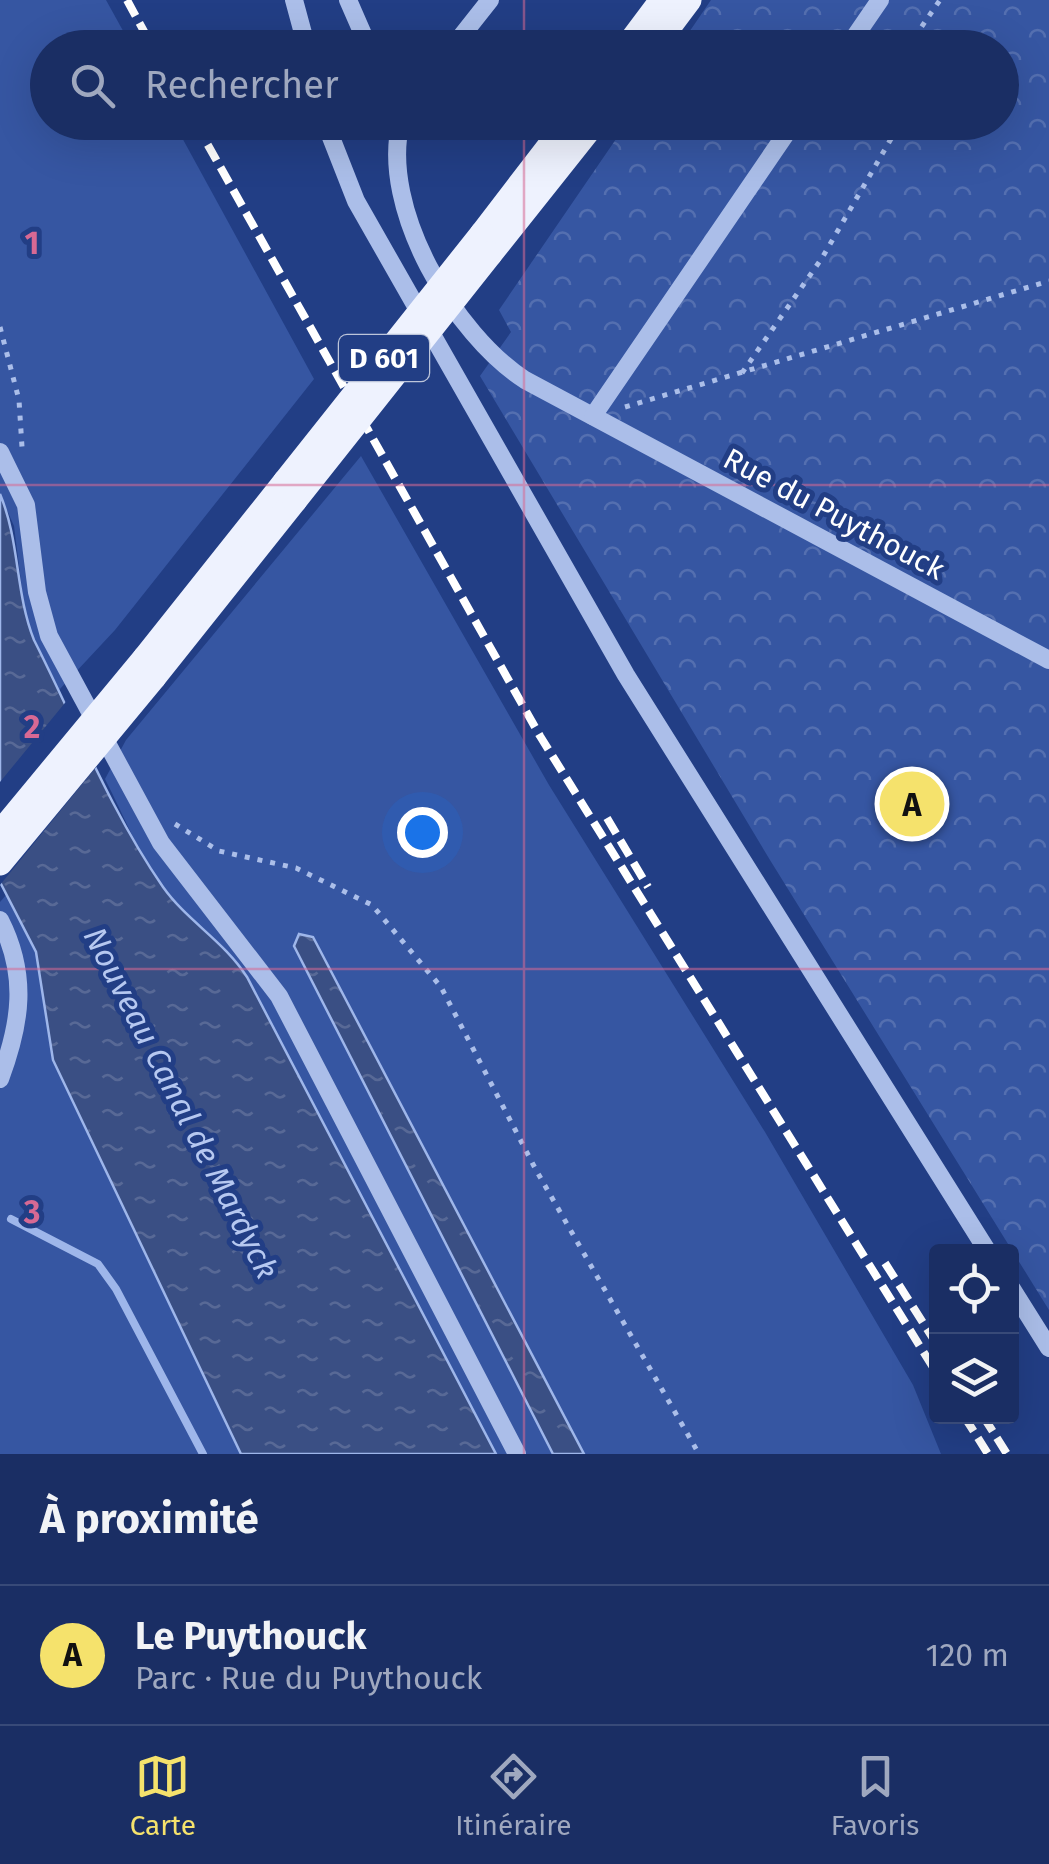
<!DOCTYPE html>
<html lang="fr">
<meta charset="utf-8">
<style>
body{margin:0;font-family:"Fira Sans",sans-serif;background:#273a6d;color:#f1f3f6}
.controls{position:absolute;right:30px;bottom:30px;display:grid;overflow:hidden;border-radius:10px;box-shadow:0 10px 40px #0002}
.controls button{width:90px;height:90px;display:grid;place-items:center;padding:0;border:0;border-bottom:2px solid #384a78;background:#1a2e64;color:#f1f3f6;font:50px sans-serif}
.you{position:absolute;left:422px;top:832px;width:35px;height:35px;margin:-25px;border:8px solid #fff;border-radius:50%;background:#1a73e8;box-shadow:0 0 0 15px #1a73e833}
.badge{display:grid;place-items:center;width:65px;height:65px;border-radius:50%;background:#f5e26c;color:#111;font-size:32px;font-weight:700}
.pin{position:absolute;translate:-50% -50%;border:5px solid #fff;box-shadow:0 2px 10px #0006}
.list{margin:0;padding:0;list-style:none}
h2{display:flex;justify-content:space-between;align-items:center;height:130px;margin:0;padding:0 40px;font-size:42px}
h2 small{font-size:32px;font-weight:400;color:#9fa8bf}
.list li{display:grid;grid-template-columns:65px 1fr auto;gap:30px;align-items:center;box-sizing:border-box;height:140px;padding:0 40px;border-top:2px solid #384a78}
.list b{display:block;font-size:38px;white-space:nowrap}
.list p{margin:0;font-size:32px;white-space:nowrap;color:#9fa8bf}
.list em{font-size:32px;font-style:normal;color:#9fa8bf}
.icon{flex:none;width:55px;height:55px;fill:none;stroke:currentColor;stroke-width:2;stroke-linecap:round;stroke-linejoin:round}
.map{position:relative;flex:none;width:1049px;height:1454px;overflow:hidden}
.search{position:absolute;background:#1a2e64;box-shadow:0 10px 40px #0002;left:30px;right:30px;top:30px;height:110px;display:flex;align-items:center;gap:25px;box-sizing:border-box;padding:0 35px;border-radius:55px;color:#9fa8bf;font-size:38px}
.sheet{height:270px;background:#1a2e64}
nav{display:flex;justify-content:space-around;align-items:center;box-sizing:border-box;height:140px;border-top:2px solid #384a78;background:#1a2e64;font-size:28px;color:#9fa8bf}
nav a{display:grid;justify-items:center;gap:5px}
nav .on{color:#f5e26c}
.map>svg:first-child{display:block}
.grass{fill:#3656a2}
.forest{fill:url(#forest-crowns)}
.water{fill:url(#water-ripples);stroke:#9eb6ea;stroke-width:2.5}
.pier{fill:#223e85}
.lines{fill:none;stroke-linecap:round;stroke-linejoin:round}
.stream{stroke:#9eb6ea;stroke-width:8}
.path{stroke:#abbee9;stroke-width:5;stroke-dasharray:5 8;stroke-linecap:butt}
.minor{stroke:#abbee9;stroke-width:18}
.major{stroke:#eef2fe;stroke-width:25}
.rail{stroke:#fff;stroke-width:8;stroke-dasharray:18 8;stroke-linecap:butt}
.major-bridge{stroke:#eef2fe;stroke-width:25}
.grid{fill:none;stroke:#d76994;stroke-width:2.5;stroke-opacity:0.55}
.labels{text-anchor:middle;stroke-width:10;stroke-linejoin:round;paint-order:stroke}
.shield{fill:#223e85;stroke:#bdc5da;stroke-width:2.5}
.shield-label{font-size:28px;font-weight:bold;fill:#fff}
.street-label{font-size:30px;fill:#fff;stroke:#223e85}
.water-label{font-size:32px;font-style:italic;fill:#b6c8f0;stroke:#223e85}
.grid-label{font-size:32px;text-anchor:middle;font-weight:bold;fill:#d76994;stroke:#223e85;stroke-width:10;stroke-linejoin:round;paint-order:stroke}
</style>
<div class="map">
<svg width="1049" height="1454" viewBox="0 0 1049 1454">
<defs>
<pattern id="forest-crowns" width="20" height="18" patternUnits="userSpaceOnUse" patternTransform="scale(2.5)"><rect width="20" height="18" fill="#3656a2"/><path d="M2 6a3 3 0 1 1 6 0M12 15a3 3 0 1 1 6 0" fill="none" stroke="#546fb0"/></pattern>
<pattern id="water-ripples" width="26" height="14" patternUnits="userSpaceOnUse" patternTransform="scale(2.5)"><rect width="26" height="14" fill="#3a4f84"/><path d="M2 4q2-2 4 0t4 0M15 11q2-2 4 0t4 0" fill="none" stroke="#586996"/></pattern>
</defs>
<rect width="100%" height="100%" fill="#223e85"/>
<!-- grass -->
<g class="grass">
<polygon points="0,0 106,0 132,47 48,48 48,122 174,123 314,379 115,630 59,690 26,621 14,526 0,494"/>
<path d="M 361,456 L 549,785 L 765,1132 L 913,1385 L 941,1454 L 584,1454 L 313,938 L 299,934 L 294,947 L 553,1454 L 496,1454 L 247,977 C 226,944 195,926 171,897 C 142,863 125,818 105,779 L 126,740 Z"/>
<polygon points="7,894 36,952 53,1060 241,1454 0,1454 0,902"/>
</g>
<!-- forest -->
<polygon class="forest" points="711,0 1049,0 1049,1310 770,860 480,376 511,332 499,310 627,123 1002,122 1002,48 679,47"/>
<!-- water -->
<g class="water">
<path d="M 0,494 C 20,542 15,592 34,640 C 75,721 111,812 163,887 C 187,921 224,941 247,977 L 496,1454 L 241,1454 L 53,1060 L 36,952 L 0,882 Z"/>
<polygon points="299,934 313,937 584,1454 553,1454 294,946"/>
</g>
<!-- pier -->
<polygon class="pier" points="69,698 101,761 0,885 0,782"/>
<g class="lines">
<!-- stream -->
<polyline class="stream" points="11,1219 98,1264 116,1289 203,1454"/>
<!-- path -->
<g class="path">
<polyline points="907,48 940,0"/>
<polyline points="0,327 19,400 22,447"/>
<polyline points="742,373 822,258 892,137 893,122"/>
<polyline points="625,407 1049,281"/>
<polyline points="175,824 219,851 296,868 372,905 441,987 536,1170 699,1454"/>
</g>
<!-- minor -->
<g class="minor">
<polyline points="294,0 307,48"/>
<polyline points="348,0 369,48"/>
<polyline points="452,48 490,0"/>
<polyline points="847,48 880,0"/>
<polyline points="325,122 356,201 626,675 988,1252"/>
<path d="M 401,122 C 379,208 455,335 525,380 L 1049,660"/>
<polyline points="593,416 794,122"/>
<polyline points="0,452 26,505 37,592 49,636 161,843 279,996 517,1454"/>
<path d="M 0,920 C 28,975 21,1023 0,1079"/>
<polyline points="1012,1289 1049,1348"/>
</g>
<!-- major -->
<g class="major">
<polyline points="626,48 662,0"/>
<polyline points="653,48 689,0"/>
<polyline points="482,234 568,122"/>
<polyline points="490,254 595,122"/>
<polyline points="145,658 285,482"/>
<polyline points="154,677 295,500"/>
</g>
<!-- rail -->
<g class="rail">
<polyline points="127,0 153,48"/>
<polyline points="195,122 540,736 936,1372"/>
<polyline points="607,818 648,887"/>
<polyline points="885,1263 936,1343"/>
<polyline points="964,1416 988,1454"/>
<polyline points="983,1416 1007,1454"/>
</g>
<!-- major-bridge -->
<g class="major-bridge">
<polyline points="285,482 482,234"/>
<polyline points="295,500 490,254"/>
<polyline points="0,833 145,658"/>
<polyline points="0,863 154,677"/>
</g>
</g>
<!-- grid -->
<path class="grid" d="M 524,0 L 524,48M 524,122 L 524,1454M 0,485 L 1049,485M 0,969 L 1049,969"/>
<g class="labels">
<!-- shield labels -->
<rect class="shield" x="339" y="335" width="90" height="46" rx="8"/>
<g class="shield-label">
<text x="384" y="368">D 601</text>
</g>
<!-- street labels -->
<g class="street-label">
<text transform="translate(834 514) rotate(28)" y="10">Rue du Puythouck</text>
</g>
<!-- water labels -->
<g class="water-label">
<text transform="translate(181 1103) rotate(63)" y="11">Nouveau Canal de Mardyck</text>
</g>
</g>
<g class="grid-label">
<text x="32" y="254">1</text>
<text x="32" y="738">2</text>
<text x="32" y="1223">3</text>
</g>
</svg>
<div class="controls">
<button><svg class="icon" aria-label="locate" viewBox="0 0 24 24"><circle cx="12" cy="12" r="6"/><path d="M12 2v4M12 18v4M2 12h4M18 12h4"/></svg></button>
<button><svg class="icon" aria-label="layers" viewBox="0 0 24 24"><path d="M12 4l9 5-9 5-9-5zM3 14l9 5 9-5"/></svg></button>
</div>
<div class="you"></div>
<div class="pin badge" style="left:912px;top:804px">A</div>
<div class="search"><svg class="icon" aria-label="search" viewBox="0 0 24 24"><circle cx="10" cy="10" r="6"/><path d="M15 15l6 6"/></svg>Rechercher</div>
</div>
<section class="sheet">
<h2>À proximité<small></small></h2>
<ul class="list">
<li><span class="badge">A</span><div><b>Le Puythouck</b><p>Parc · Rue du Puythouck</p></div><em>120 m</em></li>
</ul>
</section>
<nav>
<a class="on"><svg class="icon" aria-label="map" viewBox="0 0 24 24"><path d="M3 6l6-2 6 2 6-2v14l-6 2-6-2-6 2zM9 4v14M15 6v14"/></svg>Carte</a>
<a><svg class="icon" aria-label="directions" viewBox="0 0 24 24"><path d="M12 3l9 9-9 9-9-9zM9 14v-3h6M13 9l2 2-2 2"/></svg>Itinéraire</a>
<a><svg class="icon" aria-label="saved" viewBox="0 0 24 24"><path d="M7 4h10v16l-5-4-5 4z"/></svg>Favoris</a>
</nav>
